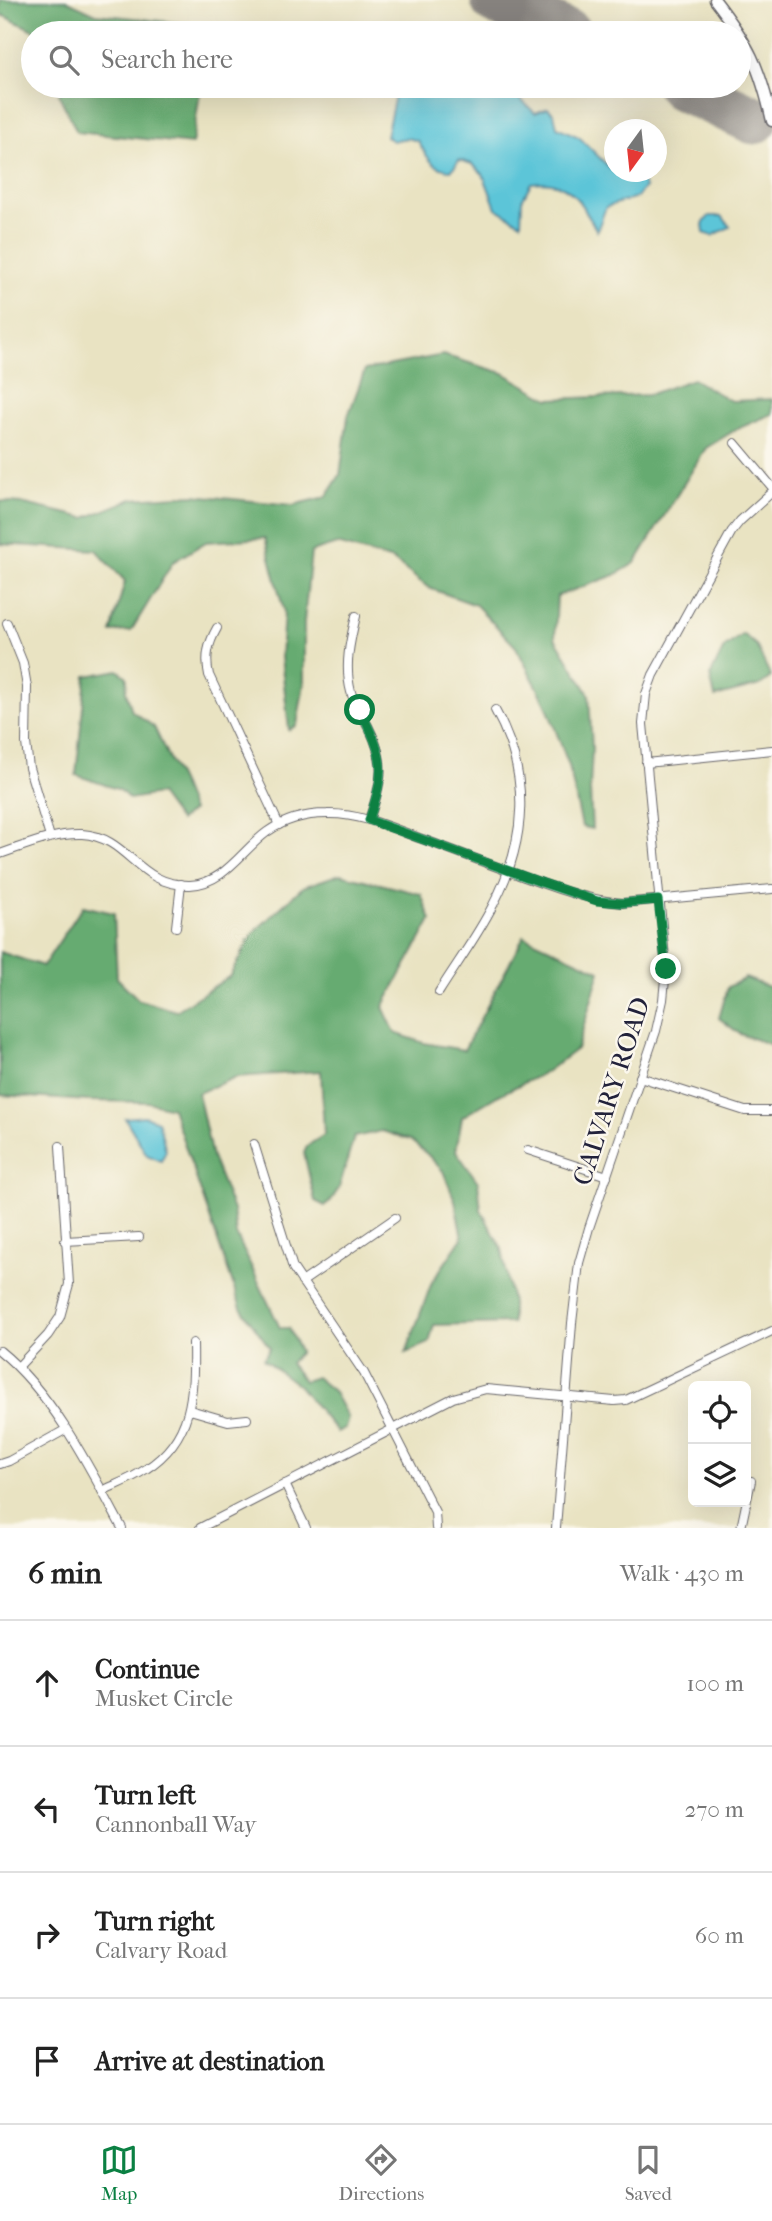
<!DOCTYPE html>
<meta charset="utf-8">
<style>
body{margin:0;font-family:"IM FELL French Canon",serif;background:#f2f2f2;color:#222}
.controls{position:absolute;right:21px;bottom:21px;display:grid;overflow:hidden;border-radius:10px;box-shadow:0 7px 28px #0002}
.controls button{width:63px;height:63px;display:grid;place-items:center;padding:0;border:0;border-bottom:2px solid #e0e0e0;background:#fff;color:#222;font:35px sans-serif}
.compass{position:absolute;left:604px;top:119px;width:63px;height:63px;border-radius:50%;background:#fff;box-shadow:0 7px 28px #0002;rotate:195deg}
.stop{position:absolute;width:21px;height:21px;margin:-16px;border:5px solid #0b8043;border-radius:50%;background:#fff}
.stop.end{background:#0b8043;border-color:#fff;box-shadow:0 2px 7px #0008}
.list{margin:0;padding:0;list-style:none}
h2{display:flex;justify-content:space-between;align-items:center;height:91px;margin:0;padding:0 28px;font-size:30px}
h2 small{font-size:23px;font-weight:400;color:#767676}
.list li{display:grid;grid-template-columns:46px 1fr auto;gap:21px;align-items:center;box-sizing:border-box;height:126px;padding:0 28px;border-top:2px solid #e0e0e0}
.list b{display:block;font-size:26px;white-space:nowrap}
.list p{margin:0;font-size:23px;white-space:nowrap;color:#767676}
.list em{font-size:23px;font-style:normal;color:#767676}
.icon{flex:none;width:38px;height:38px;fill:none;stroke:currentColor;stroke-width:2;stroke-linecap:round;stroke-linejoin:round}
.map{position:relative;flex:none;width:772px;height:1528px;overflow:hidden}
.search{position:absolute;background:#fff;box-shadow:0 7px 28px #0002;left:21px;right:21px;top:21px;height:77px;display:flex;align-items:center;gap:18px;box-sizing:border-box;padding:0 24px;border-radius:38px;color:#767676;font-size:26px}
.sheet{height:595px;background:#fff}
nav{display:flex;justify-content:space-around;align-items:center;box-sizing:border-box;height:98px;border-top:2px solid #e0e0e0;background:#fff;font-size:19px;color:#767676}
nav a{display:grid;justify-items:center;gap:4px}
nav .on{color:#0b8043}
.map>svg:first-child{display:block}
.forest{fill:#66ab71;stroke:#446656;stroke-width:2}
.water{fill:#5cc5d8;stroke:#3f748a;stroke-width:2}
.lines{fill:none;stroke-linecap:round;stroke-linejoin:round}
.runway{stroke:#86827e;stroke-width:49}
.street-casing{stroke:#68666a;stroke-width:10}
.secondary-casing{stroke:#68666a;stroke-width:13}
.street{stroke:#fff;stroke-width:8}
.secondary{stroke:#fff;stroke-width:10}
.route{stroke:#0b8043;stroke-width:9}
.labels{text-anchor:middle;stroke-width:5;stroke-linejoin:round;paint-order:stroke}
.street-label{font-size:26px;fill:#22223b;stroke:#fbf7ec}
</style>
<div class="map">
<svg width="772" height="1528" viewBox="0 0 772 1528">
<rect width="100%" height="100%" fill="#fbf7ec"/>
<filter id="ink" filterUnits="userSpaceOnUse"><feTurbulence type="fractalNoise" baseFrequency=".0143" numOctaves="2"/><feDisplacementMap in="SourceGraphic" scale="14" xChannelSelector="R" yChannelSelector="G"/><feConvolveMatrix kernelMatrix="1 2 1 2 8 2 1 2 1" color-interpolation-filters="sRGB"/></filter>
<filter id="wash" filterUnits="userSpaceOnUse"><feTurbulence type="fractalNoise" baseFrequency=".00686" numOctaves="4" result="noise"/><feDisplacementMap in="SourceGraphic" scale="28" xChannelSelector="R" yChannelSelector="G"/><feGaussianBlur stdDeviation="1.57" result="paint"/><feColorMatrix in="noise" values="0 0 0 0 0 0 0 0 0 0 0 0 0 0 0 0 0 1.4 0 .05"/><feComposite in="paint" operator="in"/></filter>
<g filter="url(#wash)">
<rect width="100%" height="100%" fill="#e9e3c2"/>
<!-- forest -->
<g class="forest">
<polygon points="0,0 66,0 96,14 210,26 208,33 39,33 0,14"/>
<polygon points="61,86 201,86 192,144 77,132 59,95"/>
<polygon points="443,355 503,373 549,399 648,395 693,379 731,401 772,399 772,414 737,429 706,448 635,563 615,575 557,596 555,638 589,694 592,748 590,790 592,829 582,827 569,766 545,702 516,647 476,605 429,588 393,560 337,544 311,552 304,622 304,684 297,725 289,730 281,657 284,612 265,538 206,542 173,562 131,631 111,632 125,581 96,550 0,544 0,501 21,503 85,518 132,499 193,495 293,505 326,497 340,475 348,416 365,370"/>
<polygon points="743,634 756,645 771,677 760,685 715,697 710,676 724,648"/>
<polygon points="118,670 127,677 126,691 132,711 154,727 182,786 192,811 179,821 159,794 129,799 120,790 76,775 86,676"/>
<polygon points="340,874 421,894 431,920 383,1007 395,1033 424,1043 464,1050 524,936 600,971 577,1049 546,1072 497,1096 462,1117 456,1151 478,1182 481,1210 502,1249 512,1303 512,1323 434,1325 429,1343 406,1353 432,1282 462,1238 455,1201 443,1171 427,1154 410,1140 382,1131 354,1137 339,1188 330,1202 325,1206 315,1201 304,1153 307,1146 324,1135 321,1071 236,1077 198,1093 212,1157 233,1210 236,1234 280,1328 289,1328 300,1352 290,1363 304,1381 316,1377 333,1391 348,1418 345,1428 337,1432 299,1386 263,1359 270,1348 241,1308 172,1108 148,1102 89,1101 0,1095 0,952 43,966 83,906 114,913 117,978 139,1000 176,1011 230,976 253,933 303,887"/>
<polygon points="745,978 772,988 772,1045 740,1034 719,1018 728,987"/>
</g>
<!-- water -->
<g class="water">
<path d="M 397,86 L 513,86 L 513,92 L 535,113 L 548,108 L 554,114 L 557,127 L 579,137 L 614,172 C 631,171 637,170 645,187 L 637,197 L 606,207 L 597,231 C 580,202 570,177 531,183 L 522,200 L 521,223 L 496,208 L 483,174 L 472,164 L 459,160 L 452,170 C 432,170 426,155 418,141 L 407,138 L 392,141 L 386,136 Z"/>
<polygon points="709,216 722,216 730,227 712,236 704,233 703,224"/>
<polygon points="144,1116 158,1121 166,1151 161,1161 147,1155 125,1118"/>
</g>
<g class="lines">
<!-- runway -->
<g class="runway">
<polyline points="495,0 567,33"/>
<polyline points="681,86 754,120"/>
</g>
</g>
</g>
<g filter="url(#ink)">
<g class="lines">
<defs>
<g id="street">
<polyline points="735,443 772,487"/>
<path d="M 356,616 C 350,641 344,666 351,692 C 354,703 362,715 368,726 C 387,762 382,782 369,820"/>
<polyline points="7,623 23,663 27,687 26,743 29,768 50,837"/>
<path d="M 217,628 C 208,644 205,657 209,675 L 279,825"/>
<polyline points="646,763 772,750"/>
<path d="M 0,854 C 27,845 53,833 82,834 C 130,837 136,886 190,885 C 224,884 242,850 267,832 C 284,820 306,814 327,814 C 359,813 390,827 419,838 C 453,850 486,863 519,875 C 553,887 586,900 622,903 L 772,889"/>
<polyline points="176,927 181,884"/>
<path d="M 439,992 C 457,963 478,935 493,905 C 527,841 531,774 495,710"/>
<polyline points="640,1077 745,1111 772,1111"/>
<polyline points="254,1144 293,1268 364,1373 435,1512 436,1528"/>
<polyline points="528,1150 607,1176"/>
<polyline points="65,1241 139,1237"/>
<polyline points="302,1282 395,1218"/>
<path d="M 0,1351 C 53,1394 90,1468 122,1528"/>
<polyline points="19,1366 48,1335 60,1317 69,1284 60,1146"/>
<polyline points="190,1410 228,1421 247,1419"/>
<polyline points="0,1464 9,1461 65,1430"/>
<polyline points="285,1484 306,1528"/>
<path d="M 102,1491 C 117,1484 133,1478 146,1469 C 193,1439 194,1393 193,1343"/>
<polyline points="200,1528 453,1398 486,1389 614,1401 626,1400 772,1331"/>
<polyline points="556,1528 572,1323 579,1263 589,1228 656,1031 663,1000 666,969 643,724 646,694 653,675 732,531 740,521 772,492"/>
<polyline points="741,1528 751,1481"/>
</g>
<path id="secondary" d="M 715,0 C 749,44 760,67 772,121"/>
</defs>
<!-- street casing -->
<use href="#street" class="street-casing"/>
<!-- secondary casing -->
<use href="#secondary" class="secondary-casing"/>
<!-- street -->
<use href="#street" class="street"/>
<!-- secondary -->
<use href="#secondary" class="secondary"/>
</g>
</g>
<g class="lines" filter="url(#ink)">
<!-- route -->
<path class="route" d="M 360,710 C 385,758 386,769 369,820 L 543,883 L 597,901 L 622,903 L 658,900 L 666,969"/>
</g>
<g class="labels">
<!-- street labels -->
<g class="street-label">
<text transform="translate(611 1091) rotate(-72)" y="9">CALVARY ROAD</text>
</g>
</g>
</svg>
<div class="controls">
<button><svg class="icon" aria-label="locate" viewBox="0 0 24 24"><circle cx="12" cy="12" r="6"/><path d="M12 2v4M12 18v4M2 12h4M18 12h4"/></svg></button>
<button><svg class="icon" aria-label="layers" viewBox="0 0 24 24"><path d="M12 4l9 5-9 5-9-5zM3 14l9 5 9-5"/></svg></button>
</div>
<svg class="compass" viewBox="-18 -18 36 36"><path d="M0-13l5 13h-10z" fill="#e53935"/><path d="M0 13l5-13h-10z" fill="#767676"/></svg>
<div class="stop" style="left:360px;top:710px"></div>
<div class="stop end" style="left:666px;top:969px"></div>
<div class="search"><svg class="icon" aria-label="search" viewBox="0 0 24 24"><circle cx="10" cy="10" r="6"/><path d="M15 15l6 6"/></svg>Search here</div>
</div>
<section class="sheet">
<h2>6 min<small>Walk · 430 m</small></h2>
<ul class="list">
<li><svg class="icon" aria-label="ahead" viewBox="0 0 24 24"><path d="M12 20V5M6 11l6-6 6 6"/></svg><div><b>Continue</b><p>Musket Circle</p></div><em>100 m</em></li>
<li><svg class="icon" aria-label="left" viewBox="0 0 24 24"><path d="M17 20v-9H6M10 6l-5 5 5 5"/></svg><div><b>Turn left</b><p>Cannonball Way</p></div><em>270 m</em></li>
<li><svg class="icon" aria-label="right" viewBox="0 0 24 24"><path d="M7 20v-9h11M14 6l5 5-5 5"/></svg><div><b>Turn right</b><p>Calvary Road</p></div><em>60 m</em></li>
<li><svg class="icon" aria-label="arrive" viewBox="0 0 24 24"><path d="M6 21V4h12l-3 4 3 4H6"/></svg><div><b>Arrive at destination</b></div></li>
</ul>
</section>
<nav>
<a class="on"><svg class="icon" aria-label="map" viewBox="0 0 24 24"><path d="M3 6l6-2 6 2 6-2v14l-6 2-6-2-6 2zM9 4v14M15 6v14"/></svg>Map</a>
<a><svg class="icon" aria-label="directions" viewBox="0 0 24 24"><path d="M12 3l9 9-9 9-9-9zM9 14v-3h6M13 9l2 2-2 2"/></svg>Directions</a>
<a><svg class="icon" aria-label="saved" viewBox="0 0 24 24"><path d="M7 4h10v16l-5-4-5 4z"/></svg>Saved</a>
</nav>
